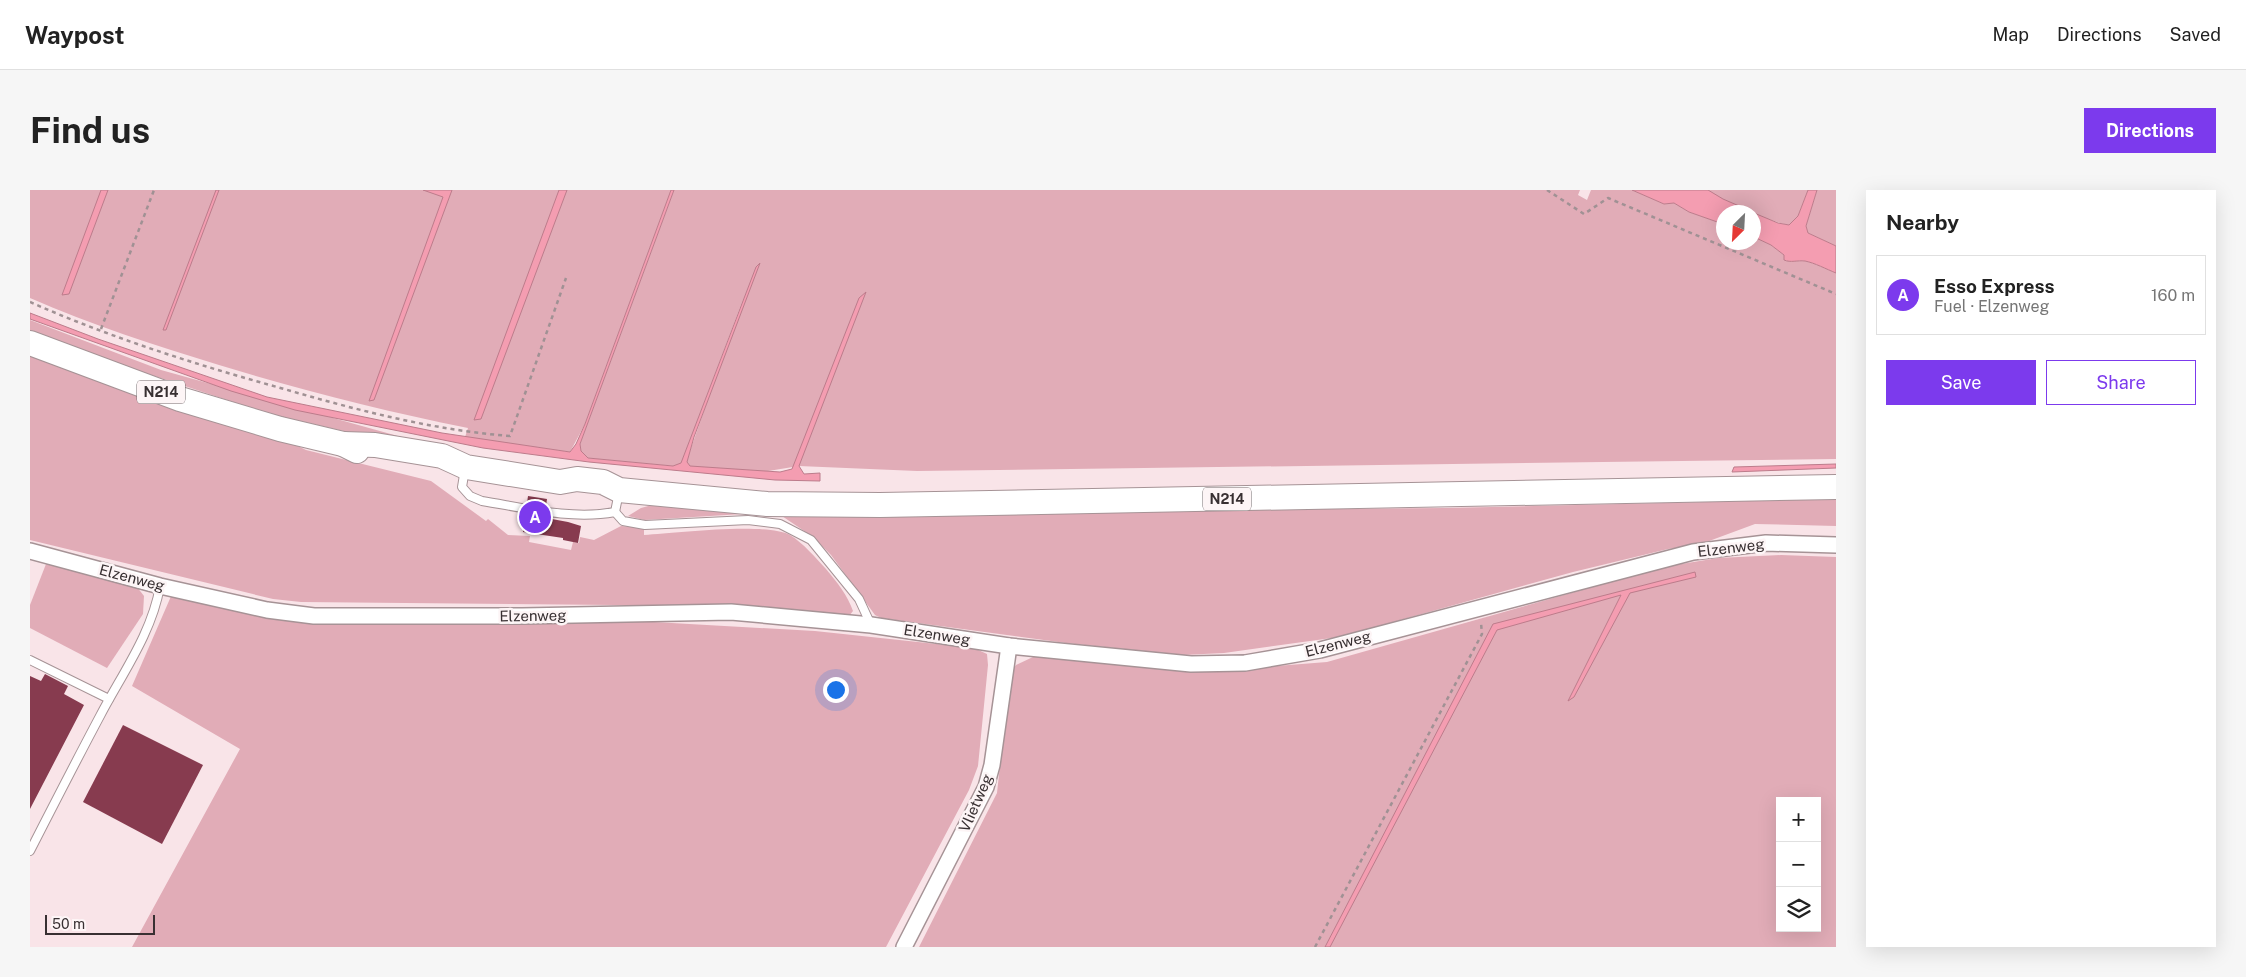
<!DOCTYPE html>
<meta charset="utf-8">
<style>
body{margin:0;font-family:"Public Sans",sans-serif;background:#f6f6f6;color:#222}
.controls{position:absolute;right:15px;bottom:15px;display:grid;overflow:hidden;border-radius:0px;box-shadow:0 5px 20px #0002}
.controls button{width:45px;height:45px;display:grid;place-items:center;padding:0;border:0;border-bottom:1px solid #e0e0e0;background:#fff;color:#222;font:25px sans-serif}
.compass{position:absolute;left:1686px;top:15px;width:45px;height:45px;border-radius:50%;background:#fff;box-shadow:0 5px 20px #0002;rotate:204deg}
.scale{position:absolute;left:15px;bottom:12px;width:110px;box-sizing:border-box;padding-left:5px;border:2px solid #383032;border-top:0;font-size:14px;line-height:18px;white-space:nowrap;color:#383032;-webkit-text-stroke:4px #fdf5f6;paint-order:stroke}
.you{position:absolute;left:805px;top:499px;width:18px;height:18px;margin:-12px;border:4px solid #fff;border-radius:50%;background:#1a73e8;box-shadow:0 0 0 8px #1a73e833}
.badge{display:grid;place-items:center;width:32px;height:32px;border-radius:50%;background:#7c3aed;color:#fff;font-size:16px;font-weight:700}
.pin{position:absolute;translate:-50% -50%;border:2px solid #fff;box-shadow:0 1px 5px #0006}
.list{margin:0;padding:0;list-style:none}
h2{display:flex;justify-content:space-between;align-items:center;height:65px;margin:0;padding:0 20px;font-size:21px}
h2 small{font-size:16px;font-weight:400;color:#767676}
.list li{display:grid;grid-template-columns:32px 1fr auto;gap:15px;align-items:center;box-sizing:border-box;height:80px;margin:0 10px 10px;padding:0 10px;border:1px solid #e0e0e0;border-radius:0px}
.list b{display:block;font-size:19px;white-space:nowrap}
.list p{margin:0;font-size:16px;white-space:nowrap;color:#767676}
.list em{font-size:16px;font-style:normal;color:#767676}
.actions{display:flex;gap:10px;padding:15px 20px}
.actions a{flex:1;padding:11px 0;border:1px solid #7c3aed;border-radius:0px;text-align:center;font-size:18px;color:#7c3aed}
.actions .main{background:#7c3aed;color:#fff}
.icon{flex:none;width:28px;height:28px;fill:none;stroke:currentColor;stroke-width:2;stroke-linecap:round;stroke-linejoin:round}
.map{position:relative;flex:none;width:1806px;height:757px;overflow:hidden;border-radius:0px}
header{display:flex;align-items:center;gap:30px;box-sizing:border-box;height:70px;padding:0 25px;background:#fff;border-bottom:1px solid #e0e0e0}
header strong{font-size:24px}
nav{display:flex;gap:28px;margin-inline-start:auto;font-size:18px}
.intro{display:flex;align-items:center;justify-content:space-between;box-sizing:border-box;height:120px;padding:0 30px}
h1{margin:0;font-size:35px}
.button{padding:12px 22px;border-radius:0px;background:#7c3aed;color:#fff;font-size:18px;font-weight:700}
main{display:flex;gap:30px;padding:0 30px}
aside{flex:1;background:#fff;border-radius:0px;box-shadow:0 5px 20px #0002}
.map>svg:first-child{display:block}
.green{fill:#e1acb7;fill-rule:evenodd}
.water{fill:#f49db1;stroke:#bc7c8b}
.building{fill:#873b4f}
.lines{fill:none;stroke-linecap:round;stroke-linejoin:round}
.lane-casing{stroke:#a69396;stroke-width:10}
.street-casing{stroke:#a69396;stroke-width:18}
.primary-casing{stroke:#a69396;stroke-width:26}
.path{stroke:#a09194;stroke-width:2.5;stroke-dasharray:4 4;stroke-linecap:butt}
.lane{stroke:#fff;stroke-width:8}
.street{stroke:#fff;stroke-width:15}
.primary{stroke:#fff;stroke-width:24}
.labels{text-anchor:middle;stroke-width:5;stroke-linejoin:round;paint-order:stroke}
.shield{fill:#fdf5f6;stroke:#736b6d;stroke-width:1}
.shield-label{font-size:14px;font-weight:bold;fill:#383032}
.street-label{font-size:15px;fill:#383032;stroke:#fdf5f6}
</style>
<header>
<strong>Waypost</strong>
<nav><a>Map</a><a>Directions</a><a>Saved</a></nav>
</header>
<div class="intro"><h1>Find us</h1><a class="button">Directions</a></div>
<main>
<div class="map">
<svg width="1806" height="757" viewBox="0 0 1806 757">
<rect width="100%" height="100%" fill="#f9e4e8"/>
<!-- green -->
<g class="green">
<path d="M 0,0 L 641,0 L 555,234 L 540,262 L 435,247 L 438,238 C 354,221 271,200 189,175 C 125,155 61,135 0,108 Z"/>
<path d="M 644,0 L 1550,0 L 1548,5 L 1557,10 L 1561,0 L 1602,0 L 1634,14 L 1644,13 L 1659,22 L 1693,34 L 1694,52 L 1724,52 L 1724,47 L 1741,55 L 1754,65 L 1754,70 C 1761,73 1767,70 1775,71 C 1785,73 1796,79 1806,83 L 1806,269 L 887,281 L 769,276 L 725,283 L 654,278 L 714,107 L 651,274 L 643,276 L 557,268 L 551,261 L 550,254 Z"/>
<path d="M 1678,0 L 1778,0 L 1768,26 L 1759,35 C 1742,32 1689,11 1678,0 Z"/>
<polygon points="1787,0 1806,0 1806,56 1778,43 1776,36"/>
<polygon points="0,130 131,180 375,248 374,255 240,224 88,174 0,142"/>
<path d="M 0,162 L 241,243 L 276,260 L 401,291 L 456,331 L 458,329 L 478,345 L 500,346 L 499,352 L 541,360 L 543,352 L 549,353 L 550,347 L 564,350 L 591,336 L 614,338 L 614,345 C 646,343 735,332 760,345 C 773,353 786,368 796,379 C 807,392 818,406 823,421 L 819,426 L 692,416 L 271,412 L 243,409 L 0,350 Z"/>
<polygon points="1806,309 1806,336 1725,334 1671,354 1638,359 1543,382 1309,447 1194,463 1153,465 1036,453 851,428 845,425 801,365 783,347 749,324 1415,318"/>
<polygon points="622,315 713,324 614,330 598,326 611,318"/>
<path d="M 1751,365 L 1806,367 L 1806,757 L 889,757 L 967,603 L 980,484 L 986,475 L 1003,467 L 1015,466 L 1059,472 L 1185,481 L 1297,472 L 1633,377 L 1688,368 ZM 1750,611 L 1787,611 L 1787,738 L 1750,738 Z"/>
<polygon points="16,374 107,397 114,406 113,424 77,478 0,438 0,415"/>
<polygon points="142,404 235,428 282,434 343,435 493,431 624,432 785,441 944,458 957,464 958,475 948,576 939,600 856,757 102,757 210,559 102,496"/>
</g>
<!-- water -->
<g class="water">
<polygon points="71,0 78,0 39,104 32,105"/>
<polygon points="186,0 189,0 136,140 133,140"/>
<polygon points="393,0 422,0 344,210 339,211 413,7"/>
<polygon points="529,0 537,0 451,229 444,230"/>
<polygon points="641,0 644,0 550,254 551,261 558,268 643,276 651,273 726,77 730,73 664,247 657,272 660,276 750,282 762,279 829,108 836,102 769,276 774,284 790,283 790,291 745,290 559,272 453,258 265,220 201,201 0,129 0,123 68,149 237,207 412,243 540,262 546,254 555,234"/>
<polygon points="1602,0 1678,0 1693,9 1723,22 1694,22 1693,34 1659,22 1644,13 1634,14"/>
<path d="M 1778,0 L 1787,0 L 1776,36 L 1778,43 L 1806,56 L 1806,83 C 1796,79 1785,73 1775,71 C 1767,70 1761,73 1754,70 L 1754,65 L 1741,55 L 1724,47 L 1724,23 L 1748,33 L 1759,35 L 1768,26 Z"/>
<polygon points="1806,274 1806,278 1702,282 1704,277"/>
<polygon points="1665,382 1666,387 1600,403 1544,507 1538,511 1591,405 1467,440 1300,757 1295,757 1463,434"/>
</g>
<!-- building -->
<g class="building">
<polygon points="498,306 517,309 516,316 497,313"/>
<polygon points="495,324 538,332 551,336 548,353 533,350 533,348 493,342"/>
<polygon points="15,484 38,496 34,504 54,515 0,619 0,486 11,491"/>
<polygon points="93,535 173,575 132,654 53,612"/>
</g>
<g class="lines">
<defs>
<g id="lane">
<path d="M 435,279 L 432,297 L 440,306 L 452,311 C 495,318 542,330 585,322 L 589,302"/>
<polyline points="585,322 593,331 615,335 718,330 750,334 781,350 829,409 841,435"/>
<polyline points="0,470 79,509"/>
<path d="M 0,661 C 23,616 46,571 70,526 C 92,484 122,443 130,396"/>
</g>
<g id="street">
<polyline points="0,361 130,396 237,420 284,426 492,426 701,422 841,435 979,456 1161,474 1215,473 1290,460 1663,362 1736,353 1806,355"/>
<polyline points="874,757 956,597 962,575 979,456"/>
</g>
<g id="primary">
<polyline points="0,153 150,209 250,239 313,254 327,261"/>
<polyline points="313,254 345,255 412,266 436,277 530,292 547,289 573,292 589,300 737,314 850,315 1806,297"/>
</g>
</defs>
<!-- lane casing -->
<use href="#lane" class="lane-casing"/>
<!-- street casing -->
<use href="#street" class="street-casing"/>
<!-- primary casing -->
<use href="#primary" class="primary-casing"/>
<!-- path -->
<g class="path">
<polyline points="1517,0 1554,24 1578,8 1806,104"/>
<path d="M 0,112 C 79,147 164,174 247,197 C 323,219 401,240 480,246 L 536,88"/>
<polyline points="71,139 124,0"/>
<polyline points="1285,757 1452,444 1451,433"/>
</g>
<!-- lane -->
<use href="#lane" class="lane"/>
<!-- street -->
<use href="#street" class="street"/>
<!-- primary -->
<use href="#primary" class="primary"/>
</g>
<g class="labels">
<!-- shield labels -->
<g class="shield">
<rect x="107" y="190.5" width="48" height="23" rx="4"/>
<rect x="1173" y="297.5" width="48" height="23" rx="4"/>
</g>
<g class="shield-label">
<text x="131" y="207">N214</text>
<text x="1197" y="314">N214</text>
</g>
<!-- street labels -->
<g class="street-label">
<text transform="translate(1701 358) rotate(-7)" y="5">Elzenweg</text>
<text transform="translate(102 388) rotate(15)" y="5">Elzenweg</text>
<text transform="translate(503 426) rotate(-1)" y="5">Elzenweg</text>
<text transform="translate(907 445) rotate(9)" y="5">Elzenweg</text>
<text transform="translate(1308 454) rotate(-14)" y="5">Elzenweg</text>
<text transform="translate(946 613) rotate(-66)" y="5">Vlietweg</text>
</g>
</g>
</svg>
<div class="controls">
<button>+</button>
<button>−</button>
<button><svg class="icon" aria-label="layers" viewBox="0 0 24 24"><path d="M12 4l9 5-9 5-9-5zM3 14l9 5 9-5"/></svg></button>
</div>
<svg class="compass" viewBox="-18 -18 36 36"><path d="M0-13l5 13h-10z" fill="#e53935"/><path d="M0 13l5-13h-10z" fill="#767676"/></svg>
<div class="scale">50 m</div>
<div class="you"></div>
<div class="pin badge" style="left:505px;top:327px">A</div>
</div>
<aside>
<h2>Nearby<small></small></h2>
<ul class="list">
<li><span class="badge">A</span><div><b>Esso Express</b><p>Fuel · Elzenweg</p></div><em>160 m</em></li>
</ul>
<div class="actions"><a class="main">Save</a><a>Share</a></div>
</aside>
</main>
